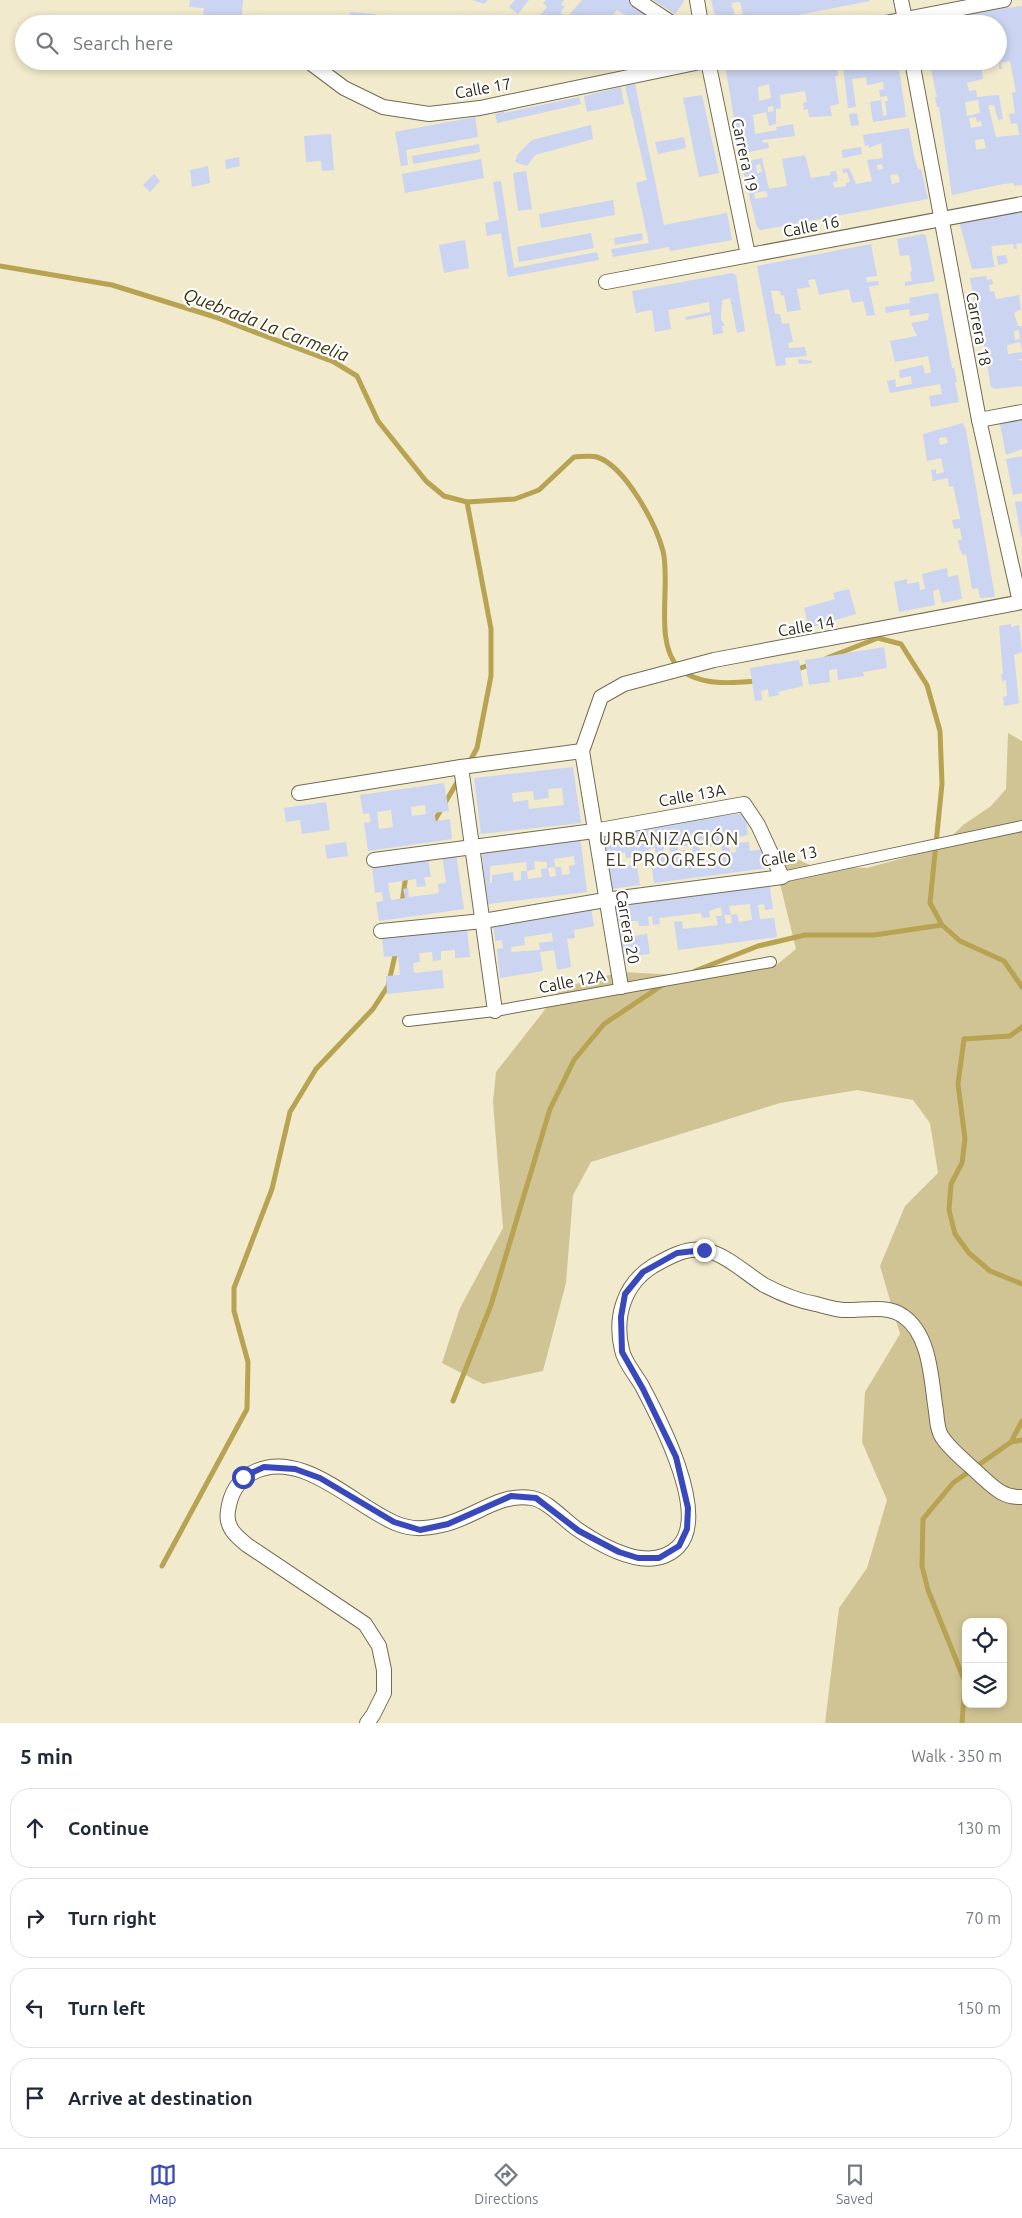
<!DOCTYPE html>
<meta charset="utf-8">
<style>
body{margin:0;font-family:Ubuntu,sans-serif;background:#f6f6f7;color:#1f2937}
.controls{position:absolute;right:15px;bottom:15px;display:grid;overflow:hidden;border-radius:10px;box-shadow:0 2px 8px #0003}
.controls button{width:45px;height:45px;display:grid;place-items:center;padding:0;border:0;border-bottom:1px solid #e0e1e3;background:#fff;color:#1f2937;font:25px sans-serif}
.stop{position:absolute;width:15px;height:15px;margin:-11px;border:4px solid #3949bc;border-radius:50%;background:#fff}
.stop.end{background:#3949bc;border-color:#fff;box-shadow:0 1px 5px #0008}
.list{margin:0;padding:0;list-style:none}
h2{display:flex;justify-content:space-between;align-items:center;height:65px;margin:0;padding:0 20px;font-size:21px}
h2 small{font-size:16px;font-weight:400;color:#747a83}
.list li{display:grid;grid-template-columns:32px 1fr auto;gap:15px;align-items:center;box-sizing:border-box;height:80px;margin:0 10px 10px;padding:0 10px;border:1px solid #e0e1e3;border-radius:20px}
.list b{display:block;font-size:19px;white-space:nowrap}
.list em{font-size:16px;font-style:normal;color:#747a83}
.icon{flex:none;width:28px;height:28px;fill:none;stroke:currentColor;stroke-width:2;stroke-linecap:round;stroke-linejoin:round}
.map{position:relative;flex:none;width:1022px;height:1723px;overflow:hidden}
.search{position:absolute;background:#fff;box-shadow:0 2px 8px #0003;left:15px;right:15px;top:15px;height:55px;display:flex;align-items:center;gap:12px;box-sizing:border-box;padding:0 18px;border-radius:28px;color:#747a83;font-size:19px}
.sheet{height:425px;background:#fff}
nav{display:flex;justify-content:space-around;align-items:center;box-sizing:border-box;height:70px;border-top:1px solid #e0e1e3;background:#fff;font-size:14px;color:#747a83}
nav a{display:grid;justify-items:center;gap:2px}
nav .on{color:#3949bc}
.map>svg:first-child{display:block}
.green{fill:#d1c494;fill-rule:evenodd}
.lines{fill:none;stroke-linecap:round;stroke-linejoin:round}
.stream{stroke:#b7a352;stroke-width:5}
.building{fill:#cbd4f0;fill-rule:evenodd}
.pedestrian-casing{stroke:#736c51;stroke-width:12}
.minor-casing{stroke:#736c51;stroke-width:16}
.pedestrian{stroke:#fff;stroke-width:10}
.minor{stroke:#fff;stroke-width:14}
.route{stroke:#3949bc;stroke-width:6}
.labels{text-anchor:middle;stroke-width:4.5;stroke-linejoin:round;paint-order:stroke}
.street-label{font-size:16px;fill:#2c291d;stroke:#fff}
.water-label{font-size:18px;font-style:italic;fill:#3d3411;stroke:#fff}
.neighbourhood-label{font-size:18px;letter-spacing:1px;fill:#463f26;stroke:#fff}
</style>
<div class="map">
<svg width="1022" height="1723" viewBox="0 0 1022 1723">
<rect width="100%" height="100%" fill="#f1eacc"/>
<!-- green -->
<path class="green" d="M 1008,733 L 1022,741 L 1022,1723 L 825,1723 L 839,1608 L 867,1568 L 887,1500 L 862,1442 L 865,1392 L 900,1334 L 880,1266 L 905,1206 L 938,1173 L 930,1123 L 913,1100 L 857,1090 L 780,1103 L 591,1162 L 573,1195 L 566,1283 L 543,1371 L 483,1384 L 442,1363 L 460,1308 L 503,1228 L 493,1102 L 496,1072 L 562,988 L 620,972 L 703,976 L 774,967 L 796,949 L 771,847 L 812,866 L 867,868 L 914,855 L 950,838 L 963,825 L 991,806 L 1006,789 ZM 966,1622 L 1003,1622 L 1003,1704 L 966,1704 Z"/>
<g class="lines">
<!-- stream -->
<g class="stream">
<path d="M 0,266 L 112,285 L 215,317 L 334,362 L 357,376 L 378,421 L 426,481 L 444,496 L 467,502 L 515,499 L 539,490 L 574,457 C 580,457 590,455 597,457 C 625,466 656,524 663,551 C 671,583 654,642 678,667 C 698,687 733,683 758,681"/>
<polyline points="467,502 491,629 491,676 477,748 469,763"/>
<polyline points="827,658 878,638 901,644 927,685 940,731 942,784 930,903 942,925 960,941 1004,961 1022,987"/>
<polyline points="795,670 812,664"/>
<polyline points="432,825 459,779"/>
<polyline points="402,903 406,875"/>
<polyline points="695,971 758,946 805,935 874,935 942,925"/>
<polyline points="1022,1027 1010,1036 964,1039 958,1084 965,1139 962,1163 951,1184 949,1210 955,1234 969,1253 990,1271 1022,1284"/>
<polyline points="453,1401 491,1305 550,1109 574,1060 604,1024 664,984"/>
<polyline points="1011,1442 1022,1440"/>
<polyline points="162,1566 247,1409 248,1362 234,1311 234,1288 272,1189 290,1112 316,1069 373,1009 388,986 396,951"/>
<polyline points="962,1723 965,1682 928,1590 922,1566 923,1519 953,1483 1011,1442 1022,1421"/>
</g>
</g>
<!-- building -->
<g class="building">
<polygon points="190,0 243,0 241,24 202,24 204,8 189,7"/>
<polygon points="472,0 488,0 484,4"/>
<polygon points="515,0 529,0 518,14 509,7"/>
<polygon points="546,0 564,0 561,5 565,6 560,13 568,16 582,0 632,0 669,24 622,24 629,17 617,10 605,24 593,24 596,20 590,17 583,24 533,23 547,7 543,3"/>
<polygon points="653,0 683,0 684,1 675,14"/>
<path d="M 711,0 L 870,0 L 870,1 L 752,24 L 717,24 ZM 740,2 L 743,14 L 735,15 L 731,3 Z"/>
<path d="M 1022,6 L 1022,185 L 1014,186 L 1014,183 L 1003,184 L 952,195 L 939,107 L 937,107 L 935,97 L 937,97 L 929,61 L 992,61 L 992,64 L 981,64 L 983,79 L 967,83 L 969,91 L 976,90 L 977,97 L 999,95 L 1003,119 L 998,120 L 994,105 L 988,105 L 996,137 L 1019,135 L 1017,123 L 1011,124 L 1009,114 L 1015,113 L 1012,93 L 1016,92 L 1010,61 L 1001,63 L 1002,69 L 999,69 L 998,24 L 926,24 L 925,19 ZM 978,100 L 980,113 L 967,116 L 965,102 ZM 976,117 L 977,122 L 981,121 L 982,126 L 971,128 L 969,118 ZM 984,139 L 986,148 L 976,150 L 975,140 Z"/>
<polygon points="350,12 375,14 375,24 350,24"/>
<path d="M 898,61 L 906,117 L 873,122 L 870,102 L 881,100 L 883,116 L 887,115 L 885,101 L 888,101 L 887,96 L 880,97 L 879,90 L 884,89 L 883,82 L 867,85 L 866,77 L 852,79 L 856,107 L 848,108 L 843,67 L 837,68 L 838,76 L 835,76 L 839,104 L 830,106 L 832,116 L 809,117 L 808,109 L 804,110 L 803,103 L 807,102 L 805,91 L 780,95 L 781,108 L 776,109 L 776,124 L 769,126 L 766,112 L 753,115 L 755,134 L 777,130 L 776,127 L 793,124 L 795,136 L 762,140 L 763,143 L 768,142 L 769,148 L 740,154 L 725,65 L 726,62 ZM 769,84 L 771,98 L 759,101 L 758,87 ZM 773,106 L 774,111 L 768,112 L 768,107 Z"/>
<polygon points="635,84 664,225 727,213 732,240 670,251 669,247 613,257 611,249 649,243 636,183 647,180 625,86"/>
<polygon points="621,87 624,104 587,112 584,96"/>
<polygon points="702,95 719,173 699,177 683,98"/>
<polygon points="579,97 581,104 497,123 495,114 504,111 504,113"/>
<polygon points="857,113 859,125 851,126 849,114"/>
<polygon points="475,117 478,137 406,150 408,165 401,166 395,132"/>
<polygon points="591,125 593,139 535,155 527,166 515,162 518,154 532,140"/>
<path d="M 909,128 L 914,156 L 918,169 L 921,169 L 928,199 L 760,230 L 757,227 L 741,163 L 762,158 L 769,189 L 787,186 L 782,159 L 805,155 L 811,178 L 831,175 L 830,172 L 836,171 L 838,181 L 833,182 L 834,188 L 846,186 L 846,183 L 850,182 L 847,172 L 843,173 L 842,169 L 849,168 L 856,184 L 872,181 L 867,160 L 883,158 L 881,143 L 869,148 L 869,145 L 865,146 L 863,135 ZM 760,164 L 762,172 L 757,173 L 756,165 ZM 882,164 L 883,169 L 878,170 L 877,165 ZM 898,174 L 900,182 L 892,184 L 890,175 ZM 766,191 L 768,197 L 755,199 L 754,193 Z"/>
<polygon points="331,134 334,170 322,171 321,161 306,162 304,136"/>
<polygon points="684,137 686,148 658,154 655,142"/>
<polygon points="479,144 480,152 413,164 412,156"/>
<polygon points="861,147 862,154 843,158 841,150"/>
<polygon points="239,157 240,166 226,169 225,160"/>
<polygon points="481,159 484,178 405,193 402,174"/>
<polygon points="208,166 210,183 192,187 190,170"/>
<polygon points="526,171 532,209 518,211 513,173"/>
<polygon points="154,174 160,181 150,192 143,185"/>
<polygon points="501,181 514,268 597,252 599,260 508,277 501,233 487,236 485,223 499,220 493,182"/>
<polygon points="613,200 615,215 541,228 539,214"/>
<polygon points="1022,209 1022,243 1016,244 1017,249 1014,249 1013,244 991,246 994,265 996,267 972,269 959,221 993,217 993,215"/>
<polygon points="591,233 594,248 519,262 517,247"/>
<polygon points="642,233 643,240 615,245 614,238"/>
<polygon points="923,234 926,236 935,281 905,286 905,282 912,281 910,272 912,271 909,255 900,256 897,239"/>
<polygon points="465,240 469,268 444,273 439,245"/>
<polygon points="871,244 877,276 866,277 867,282 878,281 879,285 869,287 875,315 867,316 863,301 852,303 849,289 819,295 815,279 808,280 810,287 797,289 801,310 787,312 784,295 781,296 780,291 771,291 775,314 780,314 782,324 789,323 793,342 788,343 789,348 805,347 807,356 785,358 786,365 776,366 757,266"/>
<polygon points="1006,255 1008,263 998,265 997,256"/>
<polygon points="732,273 736,275 745,331 737,333 730,298 722,300 721,319 725,326 722,326 723,333 713,335 711,315 686,320 685,317 710,312 709,302 668,310 671,329 655,332 652,310 636,313 632,291"/>
<path d="M 986,276 L 987,280 L 992,279 L 993,284 L 989,285 L 990,292 L 994,291 L 996,299 L 1019,295 L 1021,309 L 1014,313 L 1018,326 L 1022,326 L 1022,349 L 1020,342 L 1007,345 L 1008,354 L 1022,352 L 1022,359 L 1017,359 L 1022,361 L 1022,386 L 995,389 L 991,387 L 978,312 L 976,312 L 970,278 ZM 1019,330 L 1020,339 L 1015,340 L 1014,331 Z"/>
<polygon points="938,293 952,368 954,368 957,382 955,382 959,402 931,407 929,396 942,394 940,384 890,393 887,381 895,379 896,387 912,384 911,376 900,378 899,370 923,365 925,374 931,372 928,356 895,362 890,341 917,336 911,323 928,320 929,313 910,316 909,309 886,313 885,307 910,303 909,298"/>
<polygon points="798,359 812,361 812,363 799,364"/>
<polygon points="1022,413 1022,449 1006,455 999,419"/>
<path d="M 963,423 L 966,430 L 995,597 L 980,598 L 978,588 L 972,589 L 966,554 L 963,555 L 960,550 L 958,540 L 962,540 L 960,528 L 954,529 L 952,520 L 960,519 L 960,517 L 953,486 L 949,487 L 948,478 L 933,481 L 931,470 L 936,469 L 936,474 L 944,472 L 941,458 L 927,461 L 923,434 ZM 946,437 L 948,443 L 940,445 L 939,438 Z"/>
<polygon points="1022,456 1022,493 1013,495 1006,459"/>
<polygon points="1022,501 1022,537 1021,537 1015,502"/>
<polygon points="947,568 948,577 958,575 962,599 942,603 939,589 933,591 935,605 899,612 894,582 907,579 907,584 919,582 920,590 925,589 922,574"/>
<polygon points="849,589 856,614 809,628 804,608 835,599 833,593"/>
<polygon points="1011,624 1011,627 1019,625 1022,652 1014,655 1019,703 1004,706 1003,697 1007,696 1006,680 1002,681 1001,674 1003,674 999,626"/>
<polygon points="884,647 887,668 863,672 864,676 838,680 837,669 829,670 830,682 809,685 805,660"/>
<polygon points="799,660 803,686 778,692 779,695 769,697 768,689 761,691 762,700 755,701 750,668"/>
<path d="M 573,767 L 581,823 L 481,834 L 474,778 ZM 562,788 L 564,805 L 529,809 L 528,800 L 513,802 L 512,793 L 533,791 L 534,800 L 549,798 L 548,789 Z"/>
<path d="M 444,783 L 449,811 L 434,813 L 436,821 L 450,819 L 452,839 L 368,851 L 364,823 L 371,822 L 369,813 L 363,814 L 360,795 ZM 425,805 L 426,814 L 412,816 L 411,807 ZM 391,810 L 393,827 L 379,829 L 377,812 Z"/>
<polygon points="326,802 330,830 302,834 300,820 286,822 284,808"/>
<path d="M 745,813 L 748,835 L 728,840 L 730,853 L 736,852 L 735,843 L 749,842 L 750,851 L 764,849 L 767,868 L 654,883 L 651,863 L 657,863 L 655,848 L 649,849 L 650,855 L 640,856 L 639,850 L 635,851 L 636,857 L 626,858 L 625,852 L 614,854 L 616,866 L 637,865 L 640,885 L 611,889 L 604,832 ZM 706,839 L 707,847 L 721,845 L 722,854 L 708,856 L 707,853 L 700,854 L 699,840 ZM 669,844 L 670,852 L 678,851 L 679,854 L 665,856 L 663,845 ZM 692,845 L 693,855 L 686,856 L 686,850 L 678,851 L 678,847 Z"/>
<path d="M 580,836 L 587,892 L 488,904 L 481,847 ZM 574,856 L 575,865 L 569,866 L 570,874 L 562,875 L 561,867 L 555,867 L 556,876 L 550,877 L 548,868 L 541,869 L 542,877 L 528,879 L 527,871 L 521,871 L 521,880 L 514,881 L 513,872 L 492,875 L 492,883 L 490,883 L 490,866 L 526,862 L 527,871 L 535,869 L 534,861 L 547,862 L 547,868 L 555,867 L 554,859 Z"/>
<polygon points="346,842 348,856 327,859 325,845"/>
<polygon points="456,853 464,909 379,921 376,902 383,901 382,892 375,893 372,865 428,857 431,877 424,877 426,886 417,887 416,879 388,883 389,891 391,900 405,898 403,889 408,888 409,897 433,894 439,893 438,884 446,883 442,855"/>
<path d="M 769,881 L 773,909 L 765,910 L 764,904 L 758,905 L 760,919 L 774,918 L 777,937 L 678,950 L 674,922 L 682,921 L 683,929 L 718,925 L 716,916 L 722,916 L 721,907 L 709,911 L 710,917 L 702,918 L 701,913 L 659,918 L 660,924 L 653,925 L 652,916 L 648,917 L 649,925 L 646,926 L 639,926 L 638,921 L 631,921 L 630,919 L 616,921 L 614,901 ZM 750,904 L 752,920 L 739,922 L 737,914 L 731,915 L 732,923 L 726,924 L 724,915 L 731,915 L 729,906 Z"/>
<path d="M 591,907 L 594,926 L 574,930 L 575,938 L 567,939 L 571,967 L 557,970 L 554,950 L 540,952 L 543,971 L 500,978 L 497,949 L 503,948 L 502,940 L 495,941 L 493,921 ZM 552,933 L 553,941 L 539,943 L 540,950 L 511,952 L 511,947 L 525,945 L 524,937 Z"/>
<polygon points="632,927 633,936 647,934 650,954 621,957 618,929"/>
<polygon points="467,929 470,957 455,958 455,950 441,951 441,960 433,961 432,952 419,953 420,962 413,963 414,973 442,970 444,988 387,994 386,976 400,975 399,964 398,956 384,957 382,937"/>
</g>
<g class="lines">
<defs>
<g id="pedestrian">
<polyline points="782,877 1022,826"/>
<polyline points="408,1021 495,1011 771,962"/>
</g>
<g id="minor">
<polyline points="637,0 673,24"/>
<polyline points="697,0 701,24"/>
<polyline points="901,0 906,24"/>
<polyline points="880,24 1004,0"/>
<polyline points="308,61 344,88 383,107 429,114 480,108 705,61"/>
<polyline points="708,61 748,255"/>
<polyline points="912,61 979,420 1020,602"/>
<polyline points="606,282 1022,204"/>
<polyline points="979,420 1022,412"/>
<polyline points="461,767 495,1011"/>
<polyline points="299,793 461,767 582,751"/>
<polyline points="374,860 594,831 744,804 758,825 782,877 605,900 483,921 381,931"/>
<polyline points="621,987 582,751 601,697 624,684 714,660 1022,602"/>
<path d="M 367,1723 L 373,1715 L 384,1693 L 384,1670 L 379,1646 L 365,1624 L 247,1545 C 236,1536 225,1527 228,1511 C 230,1495 237,1481 252,1473 C 300,1447 353,1505 395,1523 C 412,1530 424,1529 442,1525 C 473,1519 499,1492 532,1498 C 548,1501 564,1520 577,1529 C 603,1547 650,1574 678,1547 C 710,1515 659,1418 642,1386 C 636,1375 624,1362 622,1350 C 614,1317 624,1284 653,1266 C 669,1257 686,1247 705,1250 C 727,1255 745,1273 764,1285 C 779,1293 799,1301 816,1304 C 824,1306 834,1309 843,1310 C 862,1311 887,1304 903,1316 C 931,1335 931,1381 936,1411 C 937,1419 937,1430 942,1437 C 952,1452 969,1464 981,1476 C 994,1488 1004,1498 1022,1497"/>
</g>
</defs>
<!-- pedestrian casing -->
<use href="#pedestrian" class="pedestrian-casing"/>
<!-- minor casing -->
<use href="#minor" class="minor-casing"/>
<!-- pedestrian -->
<use href="#pedestrian" class="pedestrian"/>
<!-- minor -->
<use href="#minor" class="minor"/>
</g>
<g class="lines">
<!-- route -->
<polyline class="route" points="243,1477 264,1467 295,1469 320,1478 394,1522 420,1530 448,1524 511,1496 536,1498 579,1531 619,1552 638,1558 659,1558 679,1546 687,1529 688,1508 676,1457 643,1389 622,1352 621,1317 625,1294 643,1272 677,1253 704,1250"/>
</g>
<g class="labels">
<!-- street labels -->
<g class="street-label">
<text transform="translate(483 88) rotate(-10)" y="6">Calle 17</text>
<text transform="translate(745 155) rotate(78)" y="6">Carrera 19</text>
<text transform="translate(811 226) rotate(-11)" y="6">Calle 16</text>
<text transform="translate(979 329) rotate(79)" y="6">Carrera 18</text>
<text transform="translate(806 626) rotate(-10)" y="6">Calle 14</text>
<text transform="translate(692 795) rotate(-10)" y="6">Calle 13A</text>
<text transform="translate(789 856) rotate(-10)" y="6">Calle 13</text>
<text transform="translate(628 927) rotate(80)" y="6">Carrera 20</text>
<text transform="translate(572 981) rotate(-11)" y="6">Calle 12A</text>
</g>
<!-- water labels -->
<g class="water-label">
<text transform="translate(266 325) rotate(21)" y="6">Quebrada La Carmelia</text>
</g>
<!-- neighbourhood labels -->
<g class="neighbourhood-label">
<text x="669" y="845">URBANIZACIÓN<tspan x="669" dy="21">EL PROGRESO</tspan></text>
</g>
</g>
</svg>
<div class="controls">
<button><svg class="icon" aria-label="locate" viewBox="0 0 24 24"><circle cx="12" cy="12" r="6"/><path d="M12 2v4M12 18v4M2 12h4M18 12h4"/></svg></button>
<button><svg class="icon" aria-label="layers" viewBox="0 0 24 24"><path d="M12 4l9 5-9 5-9-5zM3 14l9 5 9-5"/></svg></button>
</div>
<div class="stop" style="left:243px;top:1477px"></div>
<div class="stop end" style="left:704px;top:1250px"></div>
<div class="search"><svg class="icon" aria-label="search" viewBox="0 0 24 24"><circle cx="10" cy="10" r="6"/><path d="M15 15l6 6"/></svg>Search here</div>
</div>
<section class="sheet">
<h2>5 min<small>Walk · 350 m</small></h2>
<ul class="list">
<li><svg class="icon" aria-label="ahead" viewBox="0 0 24 24"><path d="M12 20V5M6 11l6-6 6 6"/></svg><div><b>Continue</b></div><em>130 m</em></li>
<li><svg class="icon" aria-label="right" viewBox="0 0 24 24"><path d="M7 20v-9h11M14 6l5 5-5 5"/></svg><div><b>Turn right</b></div><em>70 m</em></li>
<li><svg class="icon" aria-label="left" viewBox="0 0 24 24"><path d="M17 20v-9H6M10 6l-5 5 5 5"/></svg><div><b>Turn left</b></div><em>150 m</em></li>
<li><svg class="icon" aria-label="arrive" viewBox="0 0 24 24"><path d="M6 21V4h12l-3 4 3 4H6"/></svg><div><b>Arrive at destination</b></div></li>
</ul>
</section>
<nav>
<a class="on"><svg class="icon" aria-label="map" viewBox="0 0 24 24"><path d="M3 6l6-2 6 2 6-2v14l-6 2-6-2-6 2zM9 4v14M15 6v14"/></svg>Map</a>
<a><svg class="icon" aria-label="directions" viewBox="0 0 24 24"><path d="M12 3l9 9-9 9-9-9zM9 14v-3h6M13 9l2 2-2 2"/></svg>Directions</a>
<a><svg class="icon" aria-label="saved" viewBox="0 0 24 24"><path d="M7 4h10v16l-5-4-5 4z"/></svg>Saved</a>
</nav>
